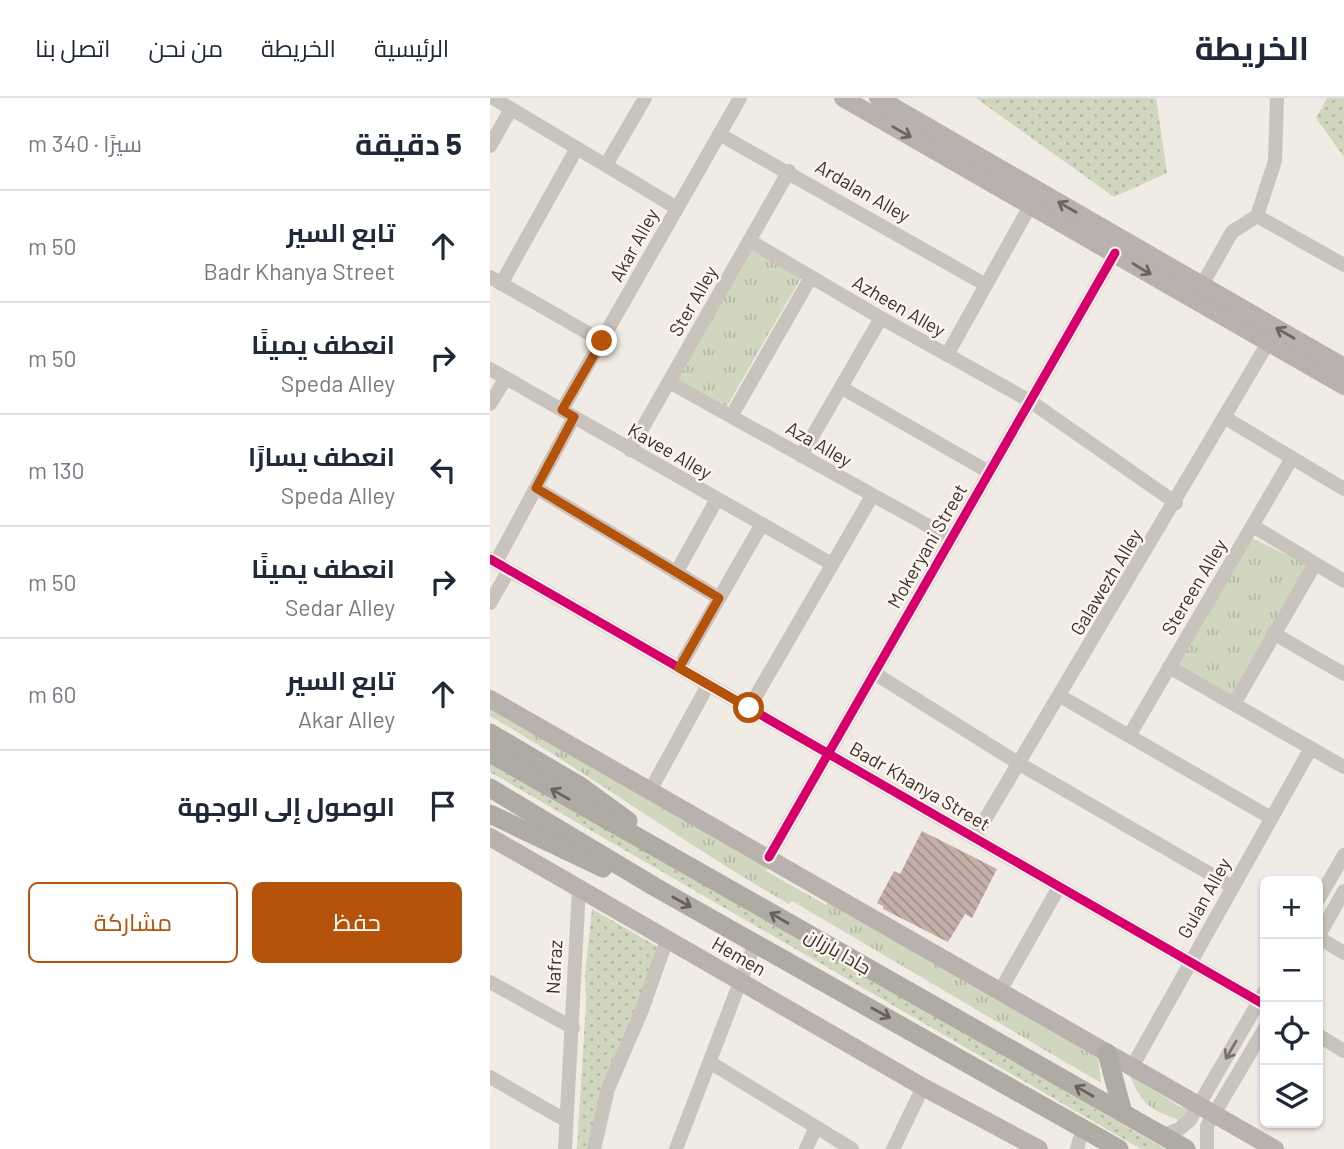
<!DOCTYPE html>
<html lang="ar">
<meta charset="utf-8">
<style>
body{margin:0;font-family:Barlow,Cairo,sans-serif;background:#f2f2f3;color:#1f2937;direction:rtl}
.controls{position:absolute;right:21px;bottom:21px;display:grid;overflow:hidden;border-radius:10px;box-shadow:0 2px 5px #0004}
.controls button{width:63px;height:63px;display:grid;place-items:center;padding:0;border:0;border-bottom:2px solid #e0e1e3;background:#fff;color:#1f2937;font:35px sans-serif}
.stop{position:absolute;width:21px;height:21px;margin:-16px;border:5px solid #b45309;border-radius:50%;background:#fff}
.stop.end{background:#b45309;border-color:#fff;box-shadow:0 2px 7px #0008}
.list{margin:0;padding:0;list-style:none}
h2{display:flex;justify-content:space-between;align-items:center;height:91px;margin:0;padding:0 28px;font-size:30px}
h2 small{font-size:23px;font-weight:400;color:#747a83}
.list li{display:grid;grid-template-columns:46px 1fr auto;gap:21px;align-items:center;box-sizing:border-box;height:112px;padding:0 28px;border-top:2px solid #e0e1e3}
.list b{display:block;font-size:26px;white-space:nowrap}
.list p{margin:0;font-size:23px;white-space:nowrap;color:#747a83}
.list em{font-size:23px;font-style:normal;color:#747a83}
.actions{display:flex;gap:14px;padding:21px 28px}
.actions a{flex:1;padding:16px 0;border:2px solid #b45309;border-radius:10px;text-align:center;font-size:24px;color:#b45309}
.actions .main{background:#b45309;color:#fff}
.icon{flex:none;width:38px;height:38px;fill:none;stroke:currentColor;stroke-width:2;stroke-linecap:round;stroke-linejoin:round}
.map{position:relative;flex:none;width:854px;height:1051px;overflow:hidden;direction:ltr}
header{display:flex;align-items:center;gap:42px;box-sizing:border-box;height:98px;padding:0 35px;background:#fff;border-bottom:2px solid #e0e1e3}
header strong{font-size:33px}
nav{display:flex;gap:38px;margin-inline-start:auto;font-size:24px}
main{display:flex}
aside{flex:1;background:#fff}
.map>svg:first-child{display:block}
.grass{fill:url(#grass-dots)}
.park{fill:url(#park-tufts)}
.building{fill:url(#building-back-hatch)}
.lines{fill:none;stroke-linecap:round;stroke-linejoin:round}
.minor{stroke:#c9c3be;stroke-width:14}
.major{stroke:#b8b1ad;stroke-width:18}
.highway{stroke:#afaaa4;stroke-width:19}
.cycleway-casing{stroke:#fbf5ee;stroke-width:13}
.cycleway{stroke:#d6006c;stroke-width:9}
.oneway{stroke:#6d645f}
.oneway2{stroke:#69615b}
.oneway3{stroke:#7b726d}
.route{stroke:#b45309;stroke-width:9}
.labels{text-anchor:middle;stroke-width:5;stroke-linejoin:round;paint-order:stroke}
.street-label{font-size:19px;fill:#3b302b;stroke:#fbf5ee}
</style>
<header>
<strong>الخريطة</strong>
<nav><a>الرئيسية</a><a>الخريطة</a><a>من نحن</a><a>اتصل بنا</a></nav>
</header>
<main>
<div class="map">
<svg width="854" height="1051" viewBox="0 0 854 1051">
<defs>
<pattern id="grass-dots" width="8" height="8" patternUnits="userSpaceOnUse" patternTransform="scale(1.75)"><rect width="8" height="8" fill="#d1d6bf"/><path d="M2 2h.1M6 6h.1" fill="none" stroke="#b4b8a4" stroke-width="1.8" stroke-linecap="round"/></pattern>
<pattern id="park-tufts" width="24" height="20" patternUnits="userSpaceOnUse" patternTransform="scale(1.75)"><rect width="24" height="20" fill="#d1d6bf"/><path d="M3 7l-1-3M5 7V3M7 7l1-3M15 17l-1-3M17 17v-4M19 17l1-3" fill="none" stroke="#b4b8a4"/></pattern>
<pattern id="building-back-hatch" width="6" height="6" patternUnits="userSpaceOnUse" patternTransform="scale(1.75)"><rect width="6" height="6" fill="#c3afa7"/><path d="M-1 5l2 2M0 0l6 6M5-1l2 2" fill="none" stroke="#a08f88"/></pattern>
</defs>
<rect width="100%" height="100%" fill="#f0ebe5"/>
<!-- grass -->
<g class="grass">
<polygon points="486,0 666,0 677,75 624,99"/>
<polygon points="837,0 854,0 854,59 826,20"/>
<polygon points="0,663 675,1051 651,1051 0,674"/>
<polygon points="102,811 168,849 101,1051 87,1051 96,906 95,876"/>
</g>
<!-- park -->
<g class="park">
<polygon points="260,148 312,178 237,308 187,281"/>
<polygon points="762,440 821,469 743,602 685,569"/>
<path d="M 0,606 L 281,765 L 276,773 L 336,807 L 342,800 L 608,957 L 611,985 L 302,803 L 299,806 C 197,748 102,677 0,618 Z"/>
<path d="M 640,977 L 692,1010 L 696,1002 L 704,1006 L 691,1023 C 660,1011 652,1008 640,977 Z"/>
</g>
<!-- building -->
<polygon class="building" points="432,733 507,771 482,820 475,816 458,844 393,811 393,808 387,805 404,773 410,776"/>
<g class="lines">
<!-- minor -->
<g class="minor">
<polyline points="3,0 187,110"/>
<polyline points="229,36 496,187"/>
<polyline points="0,48 21,11"/>
<polyline points="116,67 155,0"/>
<polyline points="767,118 785,63 787,0"/>
<polyline points="260,143 391,220 540,303 686,405"/>
<polyline points="0,179 112,243"/>
<polyline points="11,186 87,50"/>
<polyline points="712,187 742,134 767,118 854,167"/>
<polyline points="457,257 540,108"/>
<polyline points="0,271 342,466"/>
<polyline points="179,284 462,441"/>
<polyline points="352,290 499,374"/>
<polyline points="0,306 16,280"/>
<polyline points="72,312 250,0"/>
<polyline points="242,317 321,179"/>
<polyline points="734,319 854,391"/>
<polyline points="140,352 299,73"/>
<polyline points="311,358 391,220"/>
<polyline points="46,390 229,500"/>
<polyline points="763,428 854,483"/>
<polyline points="0,461 775,907"/>
<polyline points="6,464 84,319"/>
<polyline points="186,475 227,401"/>
<polyline points="0,505 19,472"/>
<polyline points="783,535 854,576"/>
<polyline points="679,569 854,669"/>
<polyline points="189,570 272,426"/>
<polyline points="384,575 528,665 743,789"/>
<polyline points="570,598 781,720"/>
<polyline points="744,606 825,466"/>
<polyline points="259,610 382,398"/>
<polyline points="639,638 802,360"/>
<polyline points="161,691 218,587"/>
<polyline points="484,740 778,245"/>
<polyline points="279,759 625,155"/>
<polyline points="828,802 854,757"/>
<polyline points="828,839 854,793"/>
<polyline points="828,839 854,855"/>
<polyline points="0,884 83,930"/>
<polyline points="510,893 569,789"/>
<polyline points="828,937 854,953"/>
<polyline points="221,965 362,1051"/>
<polyline points="642,969 821,650"/>
<polyline points="0,979 75,1022"/>
<polyline points="673,1037 688,1032 700,1022 775,893"/>
<polyline points="75,1051 89,790"/>
<polyline points="104,1051 118,991 152,912 177,841"/>
<polyline points="186,1051 265,845"/>
<polyline points="316,1051 326,1029"/>
<polyline points="403,1051 433,989"/>
<polyline points="587,1051 593,1030"/>
<polyline points="717,1051 717,1028 775,930"/>
</g>
<!-- major -->
<g class="major">
<polyline points="353,0 854,288"/>
<polyline points="388,0 854,269"/>
<polyline points="0,601 785,1051"/>
<polyline points="0,739 433,989 549,1051"/>
</g>
<!-- highway -->
<g class="highway">
<polyline points="0,635 90,688 138,723"/>
<polyline points="0,655 696,1051"/>
<polyline points="0,690 165,789 629,1051"/>
<polyline points="0,716 113,770"/>
<polyline points="617,955 633,1015"/>
</g>
<defs>
<g id="cycleway">
<polyline points="0,461 775,907"/>
<polyline points="279,759 625,155"/>
</g>
</defs>
<!-- cycleway casing -->
<use href="#cycleway" class="cycleway-casing"/>
<!-- cycleway -->
<use href="#cycleway" class="cycleway"/>
</g>
<!-- one-way arrows -->
<defs><path id="oneway-shaft" d="M-6 0H5M1.5-3L5.5 0L1.5 3" fill="none" stroke-width="1.6" stroke-linecap="round" stroke-linejoin="round" transform="scale(1.75)"/></defs>
<g class="oneway">
<use href="#oneway-shaft" transform="translate(412 34) rotate(30)"/>
<use href="#oneway-shaft" transform="translate(577 109) rotate(-150)"/>
<use href="#oneway-shaft" transform="translate(652 171) rotate(31)"/>
<use href="#oneway-shaft" transform="translate(795 235) rotate(-150)"/>
</g>
<g class="oneway2">
<use href="#oneway-shaft" transform="translate(70 696) rotate(-150)"/>
<use href="#oneway-shaft" transform="translate(192 804) rotate(29)"/>
<use href="#oneway-shaft" transform="translate(289 820) rotate(-150)"/>
<use href="#oneway-shaft" transform="translate(391 915) rotate(29)"/>
<use href="#oneway-shaft" transform="translate(594 993) rotate(-150)"/>
</g>
<use class="oneway3" href="#oneway-shaft" transform="translate(741 952) rotate(120)"/>
<g class="lines">
<!-- route -->
<polyline class="route" points="112,243 72,312 84,319 46,390 229,500 189,570 259,610"/>
</g>
<g class="labels">
<!-- street labels -->
<g class="street-label">
<text transform="translate(373 93) rotate(30)" y="7">Ardalan Alley</text>
<text transform="translate(144 147) rotate(-61)" y="7">Akar Alley</text>
<text transform="translate(203 203) rotate(-60)" y="7">Ster Alley</text>
<text transform="translate(409 208) rotate(30)" y="7">Azheen Alley</text>
<text transform="translate(329 346) rotate(30)" y="7">Aza Alley</text>
<text transform="translate(180 353) rotate(30)" y="7">Kavee Alley</text>
<text transform="translate(437 448) rotate(-60)" y="7">Mokeryani Street</text>
<text transform="translate(616 484) rotate(-59)" y="7">Galawezh Alley</text>
<text transform="translate(704 489) rotate(-59)" y="7">Stereen Alley</text>
<text transform="translate(430 688) rotate(30)" y="7">Badr Khanya Street</text>
<text transform="translate(714 800) rotate(-61)" y="7">Gulan Alley</text>
<text transform="translate(348 853) rotate(30)" y="7">جادا بارزان</text>
<text transform="translate(249 858) rotate(30)" y="7">Hemen</text>
<text transform="translate(64 869) rotate(-87)" y="7">Nafraz</text>
</g>
</g>
</svg>
<div class="controls">
<button>+</button>
<button>−</button>
<button><svg class="icon" aria-label="locate" viewBox="0 0 24 24"><circle cx="12" cy="12" r="6"/><path d="M12 2v4M12 18v4M2 12h4M18 12h4"/></svg></button>
<button><svg class="icon" aria-label="layers" viewBox="0 0 24 24"><path d="M12 4l9 5-9 5-9-5zM3 14l9 5 9-5"/></svg></button>
</div>
<div class="stop" style="left:259px;top:610px"></div>
<div class="stop end" style="left:112px;top:243px"></div>
</div>
<aside>
<h2>5 دقيقة<small>سيرًا · 340 m</small></h2>
<ul class="list">
<li><svg class="icon" aria-label="ahead" viewBox="0 0 24 24"><path d="M12 20V5M6 11l6-6 6 6"/></svg><div><b>تابع السير</b><p>Badr Khanya Street</p></div><em>50 m</em></li>
<li><svg class="icon" aria-label="right" viewBox="0 0 24 24"><path d="M7 20v-9h11M14 6l5 5-5 5"/></svg><div><b>انعطف يمينًا</b><p>Speda Alley</p></div><em>50 m</em></li>
<li><svg class="icon" aria-label="left" viewBox="0 0 24 24"><path d="M17 20v-9H6M10 6l-5 5 5 5"/></svg><div><b>انعطف يسارًا</b><p>Speda Alley</p></div><em>130 m</em></li>
<li><svg class="icon" aria-label="right" viewBox="0 0 24 24"><path d="M7 20v-9h11M14 6l5 5-5 5"/></svg><div><b>انعطف يمينًا</b><p>Sedar Alley</p></div><em>50 m</em></li>
<li><svg class="icon" aria-label="ahead" viewBox="0 0 24 24"><path d="M12 20V5M6 11l6-6 6 6"/></svg><div><b>تابع السير</b><p>Akar Alley</p></div><em>60 m</em></li>
<li><svg class="icon" aria-label="arrive" viewBox="0 0 24 24"><path d="M6 21V4h12l-3 4 3 4H6"/></svg><div><b>الوصول إلى الوجهة</b></div></li>
</ul>
<div class="actions"><a class="main">حفظ</a><a>مشاركة</a></div>
</aside>
</main>
